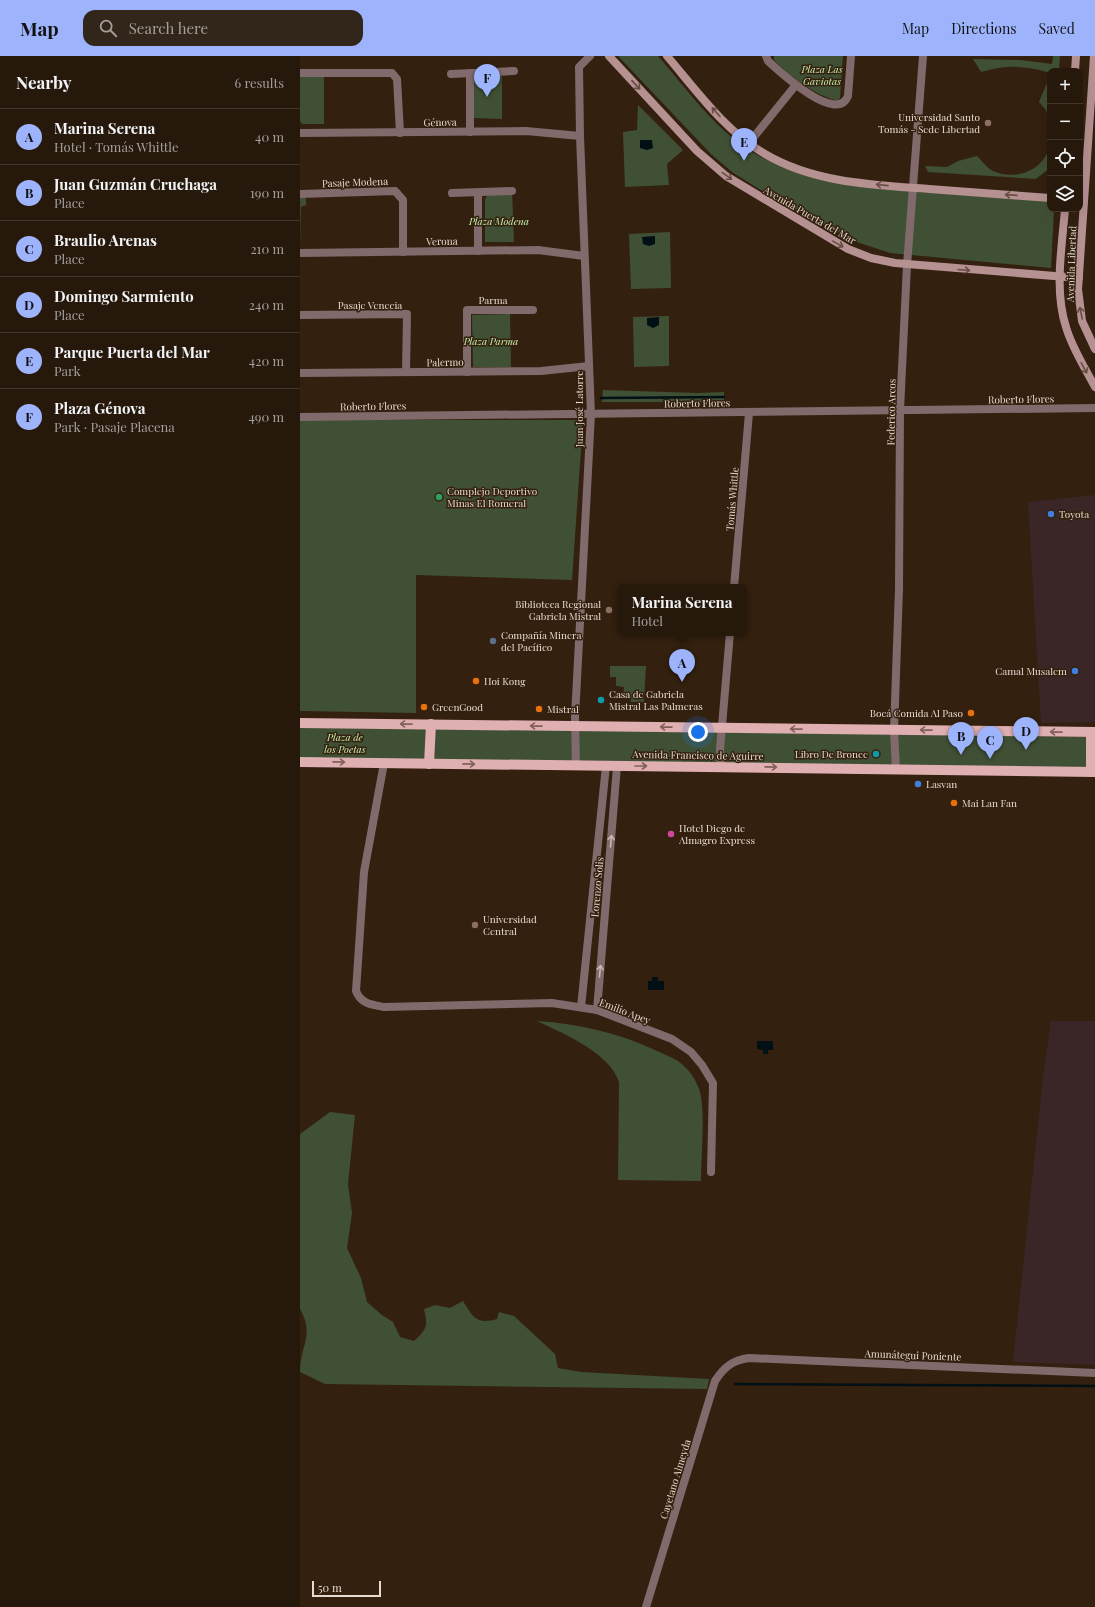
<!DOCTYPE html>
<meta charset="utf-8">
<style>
body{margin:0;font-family:"Playfair Display",serif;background:#322519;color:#f1f3f6}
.controls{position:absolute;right:12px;top:12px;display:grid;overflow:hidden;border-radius:8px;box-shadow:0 4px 16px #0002}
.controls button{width:36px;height:36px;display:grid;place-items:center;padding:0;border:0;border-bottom:1px solid #42372c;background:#26180b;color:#f1f3f6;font:20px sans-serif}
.scale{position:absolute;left:12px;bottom:10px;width:69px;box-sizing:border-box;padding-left:4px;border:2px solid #e7dacf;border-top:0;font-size:11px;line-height:14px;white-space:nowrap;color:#e7dacf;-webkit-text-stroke:3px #33200f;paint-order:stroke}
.you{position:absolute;left:398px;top:676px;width:14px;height:14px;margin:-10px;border:3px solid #fff;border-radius:50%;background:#1a73e8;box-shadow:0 0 0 6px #1a73e833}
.badge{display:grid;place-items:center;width:26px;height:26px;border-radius:50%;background:#9db4fd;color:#111;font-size:13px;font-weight:700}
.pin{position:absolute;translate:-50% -33px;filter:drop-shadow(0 1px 2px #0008)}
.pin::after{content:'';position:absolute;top:21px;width:14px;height:12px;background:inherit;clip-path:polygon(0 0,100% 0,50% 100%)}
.popup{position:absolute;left:317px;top:528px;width:130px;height:52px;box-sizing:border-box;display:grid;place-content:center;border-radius:8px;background:#26180b;filter:drop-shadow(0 1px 3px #0005);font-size:13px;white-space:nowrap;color:#a4a09d}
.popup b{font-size:15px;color:#f1f3f6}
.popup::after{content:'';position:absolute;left:50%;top:100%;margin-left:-8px;border:8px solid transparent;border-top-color:#26180b}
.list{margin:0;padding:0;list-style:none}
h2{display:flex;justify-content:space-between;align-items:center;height:52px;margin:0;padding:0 16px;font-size:17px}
h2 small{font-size:13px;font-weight:400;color:#a4a09d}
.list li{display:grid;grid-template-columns:26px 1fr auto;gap:12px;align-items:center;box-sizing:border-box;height:56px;padding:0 16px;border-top:1px solid #42372c}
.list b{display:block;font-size:15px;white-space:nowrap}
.list p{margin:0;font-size:13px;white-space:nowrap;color:#a4a09d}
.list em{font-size:13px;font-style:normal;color:#a4a09d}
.icon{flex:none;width:22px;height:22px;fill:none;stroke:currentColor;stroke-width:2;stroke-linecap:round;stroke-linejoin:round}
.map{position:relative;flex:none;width:795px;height:1551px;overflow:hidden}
header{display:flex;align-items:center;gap:24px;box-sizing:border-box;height:56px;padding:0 20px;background:#9db4fd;color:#111}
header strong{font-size:19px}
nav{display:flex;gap:22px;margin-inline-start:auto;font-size:14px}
.search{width:280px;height:36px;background:#322519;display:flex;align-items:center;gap:10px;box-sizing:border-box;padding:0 14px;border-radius:12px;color:#a4a09d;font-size:15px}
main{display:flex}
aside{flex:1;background:#26180b}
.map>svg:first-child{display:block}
.industrial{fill:#3a2626}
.green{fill:#405035}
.water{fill:#011014}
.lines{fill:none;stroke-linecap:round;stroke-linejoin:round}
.stream{stroke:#011014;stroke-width:2.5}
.street{stroke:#816a6b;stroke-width:8}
.secondary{stroke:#b69192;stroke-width:8}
.primary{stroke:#e0afb1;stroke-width:10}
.oneway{stroke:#674d43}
.oneway2{stroke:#816058}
.oneway3{stroke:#c8b8b1}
.education-dot{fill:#8d6e63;stroke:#33200f;stroke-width:1.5}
.leisure-dot{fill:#2e9e5b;stroke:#33200f;stroke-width:1.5}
.shop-dot{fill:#3f7fe0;stroke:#33200f;stroke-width:1.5}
.service-dot{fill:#5c6f8a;stroke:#33200f;stroke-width:1.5}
.food-dot{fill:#e8710a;stroke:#33200f;stroke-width:1.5}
.culture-dot{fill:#0f9aa8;stroke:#33200f;stroke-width:1.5}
.hotel-dot{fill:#d1479c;stroke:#33200f;stroke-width:1.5}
.labels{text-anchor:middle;stroke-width:3;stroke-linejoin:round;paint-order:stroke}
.park-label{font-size:10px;font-style:italic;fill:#caf2af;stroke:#33200f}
.poi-label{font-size:10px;fill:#e7dacf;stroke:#33200f;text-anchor:start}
.street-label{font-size:10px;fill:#e7dacf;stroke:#33200f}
</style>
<header>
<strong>Map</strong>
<div class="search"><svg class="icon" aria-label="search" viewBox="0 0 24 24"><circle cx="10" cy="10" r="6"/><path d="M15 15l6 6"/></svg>Search here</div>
<nav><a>Map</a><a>Directions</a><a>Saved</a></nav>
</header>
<main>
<aside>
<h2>Nearby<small>6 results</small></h2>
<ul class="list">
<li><span class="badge">A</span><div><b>Marina Serena</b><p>Hotel · Tomás Whittle</p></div><em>40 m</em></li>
<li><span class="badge">B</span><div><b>Juan Guzmán Cruchaga</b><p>Place</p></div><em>190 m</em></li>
<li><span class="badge">C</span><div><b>Braulio Arenas</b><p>Place</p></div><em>210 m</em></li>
<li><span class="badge">D</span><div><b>Domingo Sarmiento</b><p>Place</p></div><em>240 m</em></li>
<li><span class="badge">E</span><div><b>Parque Puerta del Mar</b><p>Park</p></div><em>420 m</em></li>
<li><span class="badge">F</span><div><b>Plaza Génova</b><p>Park · Pasaje Placena</p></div><em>490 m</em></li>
</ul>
</aside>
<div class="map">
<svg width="795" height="1551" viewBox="0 0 795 1551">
<rect width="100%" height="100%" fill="#33200f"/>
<!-- industrial -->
<g class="industrial">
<polygon points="795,439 795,666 741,667 728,446"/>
<polygon points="751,965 795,965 795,1309 713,1306 743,1021"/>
</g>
<!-- green -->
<g class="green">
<path d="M 318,0 L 358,0 C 386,32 413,71 449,94 C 506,130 566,133 632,137 C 671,140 711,142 750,145 L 750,153 L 754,153 L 751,212 L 590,197 L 557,186 L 485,149 L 432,116 L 411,98 Z"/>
<path d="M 474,0 L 543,0 L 540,42 L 537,45 C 512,37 493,23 474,4 Z"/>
<path d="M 753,0 L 760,0 L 759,15 L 750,15 L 750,17 C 726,9 706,9 681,16 L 673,3 L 720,4 L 752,8 Z"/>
<polygon points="202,17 202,63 173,62 172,19"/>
<polygon points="0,19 24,19 24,68 2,68 0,65"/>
<polygon points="750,20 750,66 746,54 739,46"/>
<polygon points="338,49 383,94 367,108 369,129 325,131 323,76 337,74"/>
<path d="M 750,90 L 750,112 L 736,123 L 628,116 L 625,110 L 647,111 L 658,105 L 677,100 C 682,105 687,112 693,115 C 716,125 743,115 750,90 Z"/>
<polygon points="212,135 214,186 185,186 185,144 189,136"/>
<polygon points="0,141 6,141 6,149 1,151 1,191"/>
<polygon points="370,176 371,232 331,233 329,178"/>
<polygon points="210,258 211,311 173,311 172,259"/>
<polygon points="369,260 369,310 334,311 333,261"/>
<polygon points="303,334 398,337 424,336 424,346 302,346"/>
<polygon points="0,364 283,364 272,524 116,519 116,657 0,655"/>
<polygon points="310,610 346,610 344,646 331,646 331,638 326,638 326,641 323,641 324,631 316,630 316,621 310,621"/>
<polygon points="0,670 795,681 795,713 0,702"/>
<path d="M 237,965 C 279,968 316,976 355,994 C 365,999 376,1002 384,1010 C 391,1016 396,1025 399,1033 C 406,1051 401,1103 401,1125 L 318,1124 L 319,1026 C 309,996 264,978 237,965 Z"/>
<path d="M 30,1056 L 55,1059 L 48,1128 L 52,1157 L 47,1192 L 61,1222 L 67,1246 L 82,1259 L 93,1266 L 100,1281 L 114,1285 C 127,1273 128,1270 124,1253 L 135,1249 L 150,1252 L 163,1245 C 173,1261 176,1269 197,1263 L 199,1256 L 214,1260 L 255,1298 L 258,1312 L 281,1316 L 409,1323 L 407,1333 L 25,1328 L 0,1316 C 0,1289 15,1280 0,1253 L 0,1078 Z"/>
</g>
<!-- water -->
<g class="water">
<polygon points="340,84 352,84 353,92 347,94 340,92"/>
<polygon points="355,180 355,188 349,190 343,188 342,181"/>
<polygon points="359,261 359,269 353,272 347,269 347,262"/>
<polygon points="352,921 358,921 358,925 364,925 364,934 348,934 348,925 352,925"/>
<polygon points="457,985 473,985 473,994 468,994 468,998 463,998 463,994 457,993"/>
</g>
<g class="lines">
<!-- stream -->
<g class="stream">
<polyline points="301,342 424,341"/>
<polyline points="435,1328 795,1330"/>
</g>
<!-- street -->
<g class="street">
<path d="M 466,0 L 468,5 C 479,15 537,69 548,40 L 551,0"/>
<polyline points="0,17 92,17 97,23 100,77"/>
<polyline points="170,17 170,76"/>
<polyline points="151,18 214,15"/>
<polyline points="0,77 226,75 280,80"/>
<polyline points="449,87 495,30"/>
<polyline points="152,137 212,135"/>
<polyline points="178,137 178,195"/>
<polyline points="0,138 95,135 103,144 103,196"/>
<polyline points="0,197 238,194 284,200"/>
<polyline points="0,259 107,258 106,316"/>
<polyline points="167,316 167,254 233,254"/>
<polyline points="0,317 241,315 289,310"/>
<polyline points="0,361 795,352"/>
<polyline points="434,531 449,357"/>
<path d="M 84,707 L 64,816 L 56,935 C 61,948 72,949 84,951 L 252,947 L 297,954 L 372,983 L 391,996 L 402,1009 L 413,1027 L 411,1116"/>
<polyline points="276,710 275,661 291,358 280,80 279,11 290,0"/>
<polyline points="421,710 420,693 430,577"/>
<polyline points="596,714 594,674 599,533 600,354 607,209 623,0"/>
<polyline points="281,951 306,710"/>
<polyline points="297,954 317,710"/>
<path d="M 346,1551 L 415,1325 C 424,1311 433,1304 449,1302 L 795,1317"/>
</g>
<!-- secondary -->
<g class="secondary">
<polyline points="309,0 397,95 426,120 548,193 571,202 595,207 779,222"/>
<path d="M 367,0 C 396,34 425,75 465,98 C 514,127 574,129 629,133 C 669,136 710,139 750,142"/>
<polyline points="794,0 778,233 782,265 795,293"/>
<polyline points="775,15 776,0"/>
<path d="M 765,153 C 762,191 754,234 766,271 C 772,292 785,312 795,331"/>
</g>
<!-- primary -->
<g class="primary">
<polyline points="0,667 795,676"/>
<polyline points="0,706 795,716"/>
<polyline points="129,708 131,668"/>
<polyline points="791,716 791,676"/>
</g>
</g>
<!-- one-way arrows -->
<defs><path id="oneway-shaft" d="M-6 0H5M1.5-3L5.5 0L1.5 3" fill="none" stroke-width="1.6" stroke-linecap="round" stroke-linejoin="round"/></defs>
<g class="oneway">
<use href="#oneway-shaft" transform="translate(336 29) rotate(47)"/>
<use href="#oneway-shaft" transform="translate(416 56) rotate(-132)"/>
<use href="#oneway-shaft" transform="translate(427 120) rotate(36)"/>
<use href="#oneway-shaft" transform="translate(582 129) rotate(-174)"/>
<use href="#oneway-shaft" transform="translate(711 139) rotate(-176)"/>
<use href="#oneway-shaft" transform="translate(538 188) rotate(29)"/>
<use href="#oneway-shaft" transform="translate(664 214) rotate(5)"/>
<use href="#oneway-shaft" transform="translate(781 257) rotate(-102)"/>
<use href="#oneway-shaft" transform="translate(784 312) rotate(62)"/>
</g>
<g class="oneway2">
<use href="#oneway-shaft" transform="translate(106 668) rotate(-179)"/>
<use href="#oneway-shaft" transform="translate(236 670) rotate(-179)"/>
<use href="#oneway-shaft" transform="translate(366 671) rotate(-179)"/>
<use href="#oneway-shaft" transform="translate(496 673) rotate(-179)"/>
<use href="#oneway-shaft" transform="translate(626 674) rotate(-179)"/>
<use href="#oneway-shaft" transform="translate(756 676) rotate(-179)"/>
<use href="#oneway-shaft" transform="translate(39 706) rotate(1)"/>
<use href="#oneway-shaft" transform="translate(169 708) rotate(1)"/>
<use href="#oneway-shaft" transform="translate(341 710)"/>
<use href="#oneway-shaft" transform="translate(471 711) rotate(1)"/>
</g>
<g class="oneway3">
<use href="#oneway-shaft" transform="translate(311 785) rotate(-85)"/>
<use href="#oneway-shaft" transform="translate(300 915) rotate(-85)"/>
</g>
<!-- markers -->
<g class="education-dot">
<circle cx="688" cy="67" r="4"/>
<circle cx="309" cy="554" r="4"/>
<circle cx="175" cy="869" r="4"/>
</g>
<circle class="leisure-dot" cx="139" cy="441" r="4"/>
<g class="shop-dot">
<circle cx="751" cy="458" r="4"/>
<circle cx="775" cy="615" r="4"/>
<circle cx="618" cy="728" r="4"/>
</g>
<circle class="service-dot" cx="193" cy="585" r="4"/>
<g class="food-dot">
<circle cx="176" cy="625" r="4"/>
<circle cx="124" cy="651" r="4"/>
<circle cx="239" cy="653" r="4"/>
<circle cx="671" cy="657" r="4"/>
<circle cx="654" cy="747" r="4"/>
</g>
<g class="culture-dot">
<circle cx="301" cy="644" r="4"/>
<circle cx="576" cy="698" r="4"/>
</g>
<circle class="hotel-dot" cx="371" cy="778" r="4"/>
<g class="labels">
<!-- park labels -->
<g class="park-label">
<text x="522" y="17">Plaza Las<tspan x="522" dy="12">Gaviotas</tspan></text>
<text x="199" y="169">Plaza Modena</text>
<text x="191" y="289">Plaza Parma</text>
<text x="45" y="685">Plaza de<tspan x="45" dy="12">los Poetas</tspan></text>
</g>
<!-- poi labels -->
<g class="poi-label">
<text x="680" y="65" text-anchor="end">Universidad Santo<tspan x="680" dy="12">Tomás - Sede Libertad</tspan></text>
<text x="147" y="439">Complejo Deportivo<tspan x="147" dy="12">Minas El Romeral</tspan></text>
<text x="759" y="462">Toyota</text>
<text x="301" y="552" text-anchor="end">Biblioteca Regional<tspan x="301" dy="12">Gabriela Mistral</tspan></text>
<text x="201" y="583">Compañía Minera<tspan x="201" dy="12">del Pacífico</tspan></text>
<text x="767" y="619" text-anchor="end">Camal Musalem</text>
<text x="184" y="629">Hoi Kong</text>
<text x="309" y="642">Casa de Gabriela<tspan x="309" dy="12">Mistral Las Palmeras</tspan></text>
<text x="132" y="655">GreenGood</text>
<text x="247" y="657">Mistral</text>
<text x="663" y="661" text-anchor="end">Bocá Comida Al Paso</text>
<text x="568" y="702" text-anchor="end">Libro De Bronce</text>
<text x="626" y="732">Lasvan</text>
<text x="662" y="751">Mai Lan Fan</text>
<text x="379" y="776">Hotel Diego de<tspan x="379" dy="12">Almagro Express</tspan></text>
<text x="183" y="867">Universidad<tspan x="183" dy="12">Central</tspan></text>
</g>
<!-- street labels -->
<g class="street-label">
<text transform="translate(140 66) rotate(-1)" y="4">Génova</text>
<text transform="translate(55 126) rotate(-2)" y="4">Pasaje Modena</text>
<text transform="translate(510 159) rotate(30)" y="4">Avenida Puerta del Mar</text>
<text transform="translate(142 185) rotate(-1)" y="4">Verona</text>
<text transform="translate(771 208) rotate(-88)" y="4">Avenida Libertad</text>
<text x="193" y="248">Parma</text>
<text x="70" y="253">Pasaje Venecia</text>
<text transform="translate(145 306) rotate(-1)" y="4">Palermo</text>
<text transform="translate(721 343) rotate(-1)" y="4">Roberto Flores</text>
<text transform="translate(397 347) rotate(-1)" y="4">Roberto Flores</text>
<text transform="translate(73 350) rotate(-1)" y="4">Roberto Flores</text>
<text transform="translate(279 353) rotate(-90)" y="4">Juan José Latorre</text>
<text transform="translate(591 356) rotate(-89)" y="4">Federico Arcos</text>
<text transform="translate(432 443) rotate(-85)" y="4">Tomás Whittle</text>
<text transform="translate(398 699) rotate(1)" y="4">Avenida Francisco de Aguirre</text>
<text transform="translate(297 831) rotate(-85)" y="4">Lorenzo Solis</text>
<text transform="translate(325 955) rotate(21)" y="4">Emilio Apey</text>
<text transform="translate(613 1299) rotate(2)" y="4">Amunátegui Poniente</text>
<text transform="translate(375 1423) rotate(-73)" y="4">Cayetano Almeyda</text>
</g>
</g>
</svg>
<div class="controls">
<button>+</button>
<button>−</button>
<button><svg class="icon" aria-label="locate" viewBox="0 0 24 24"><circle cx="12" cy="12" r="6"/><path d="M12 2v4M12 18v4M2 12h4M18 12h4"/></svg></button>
<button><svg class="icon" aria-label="layers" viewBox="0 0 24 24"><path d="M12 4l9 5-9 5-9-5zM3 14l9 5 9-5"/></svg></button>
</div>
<div class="scale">50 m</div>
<div class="you"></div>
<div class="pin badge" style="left:382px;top:626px">A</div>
<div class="popup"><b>Marina Serena</b>Hotel</div>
<div class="pin badge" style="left:661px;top:699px">B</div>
<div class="pin badge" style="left:690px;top:703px">C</div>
<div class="pin badge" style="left:726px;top:694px">D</div>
<div class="pin badge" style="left:444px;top:105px">E</div>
<div class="pin badge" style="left:187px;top:41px">F</div>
</div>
</main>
